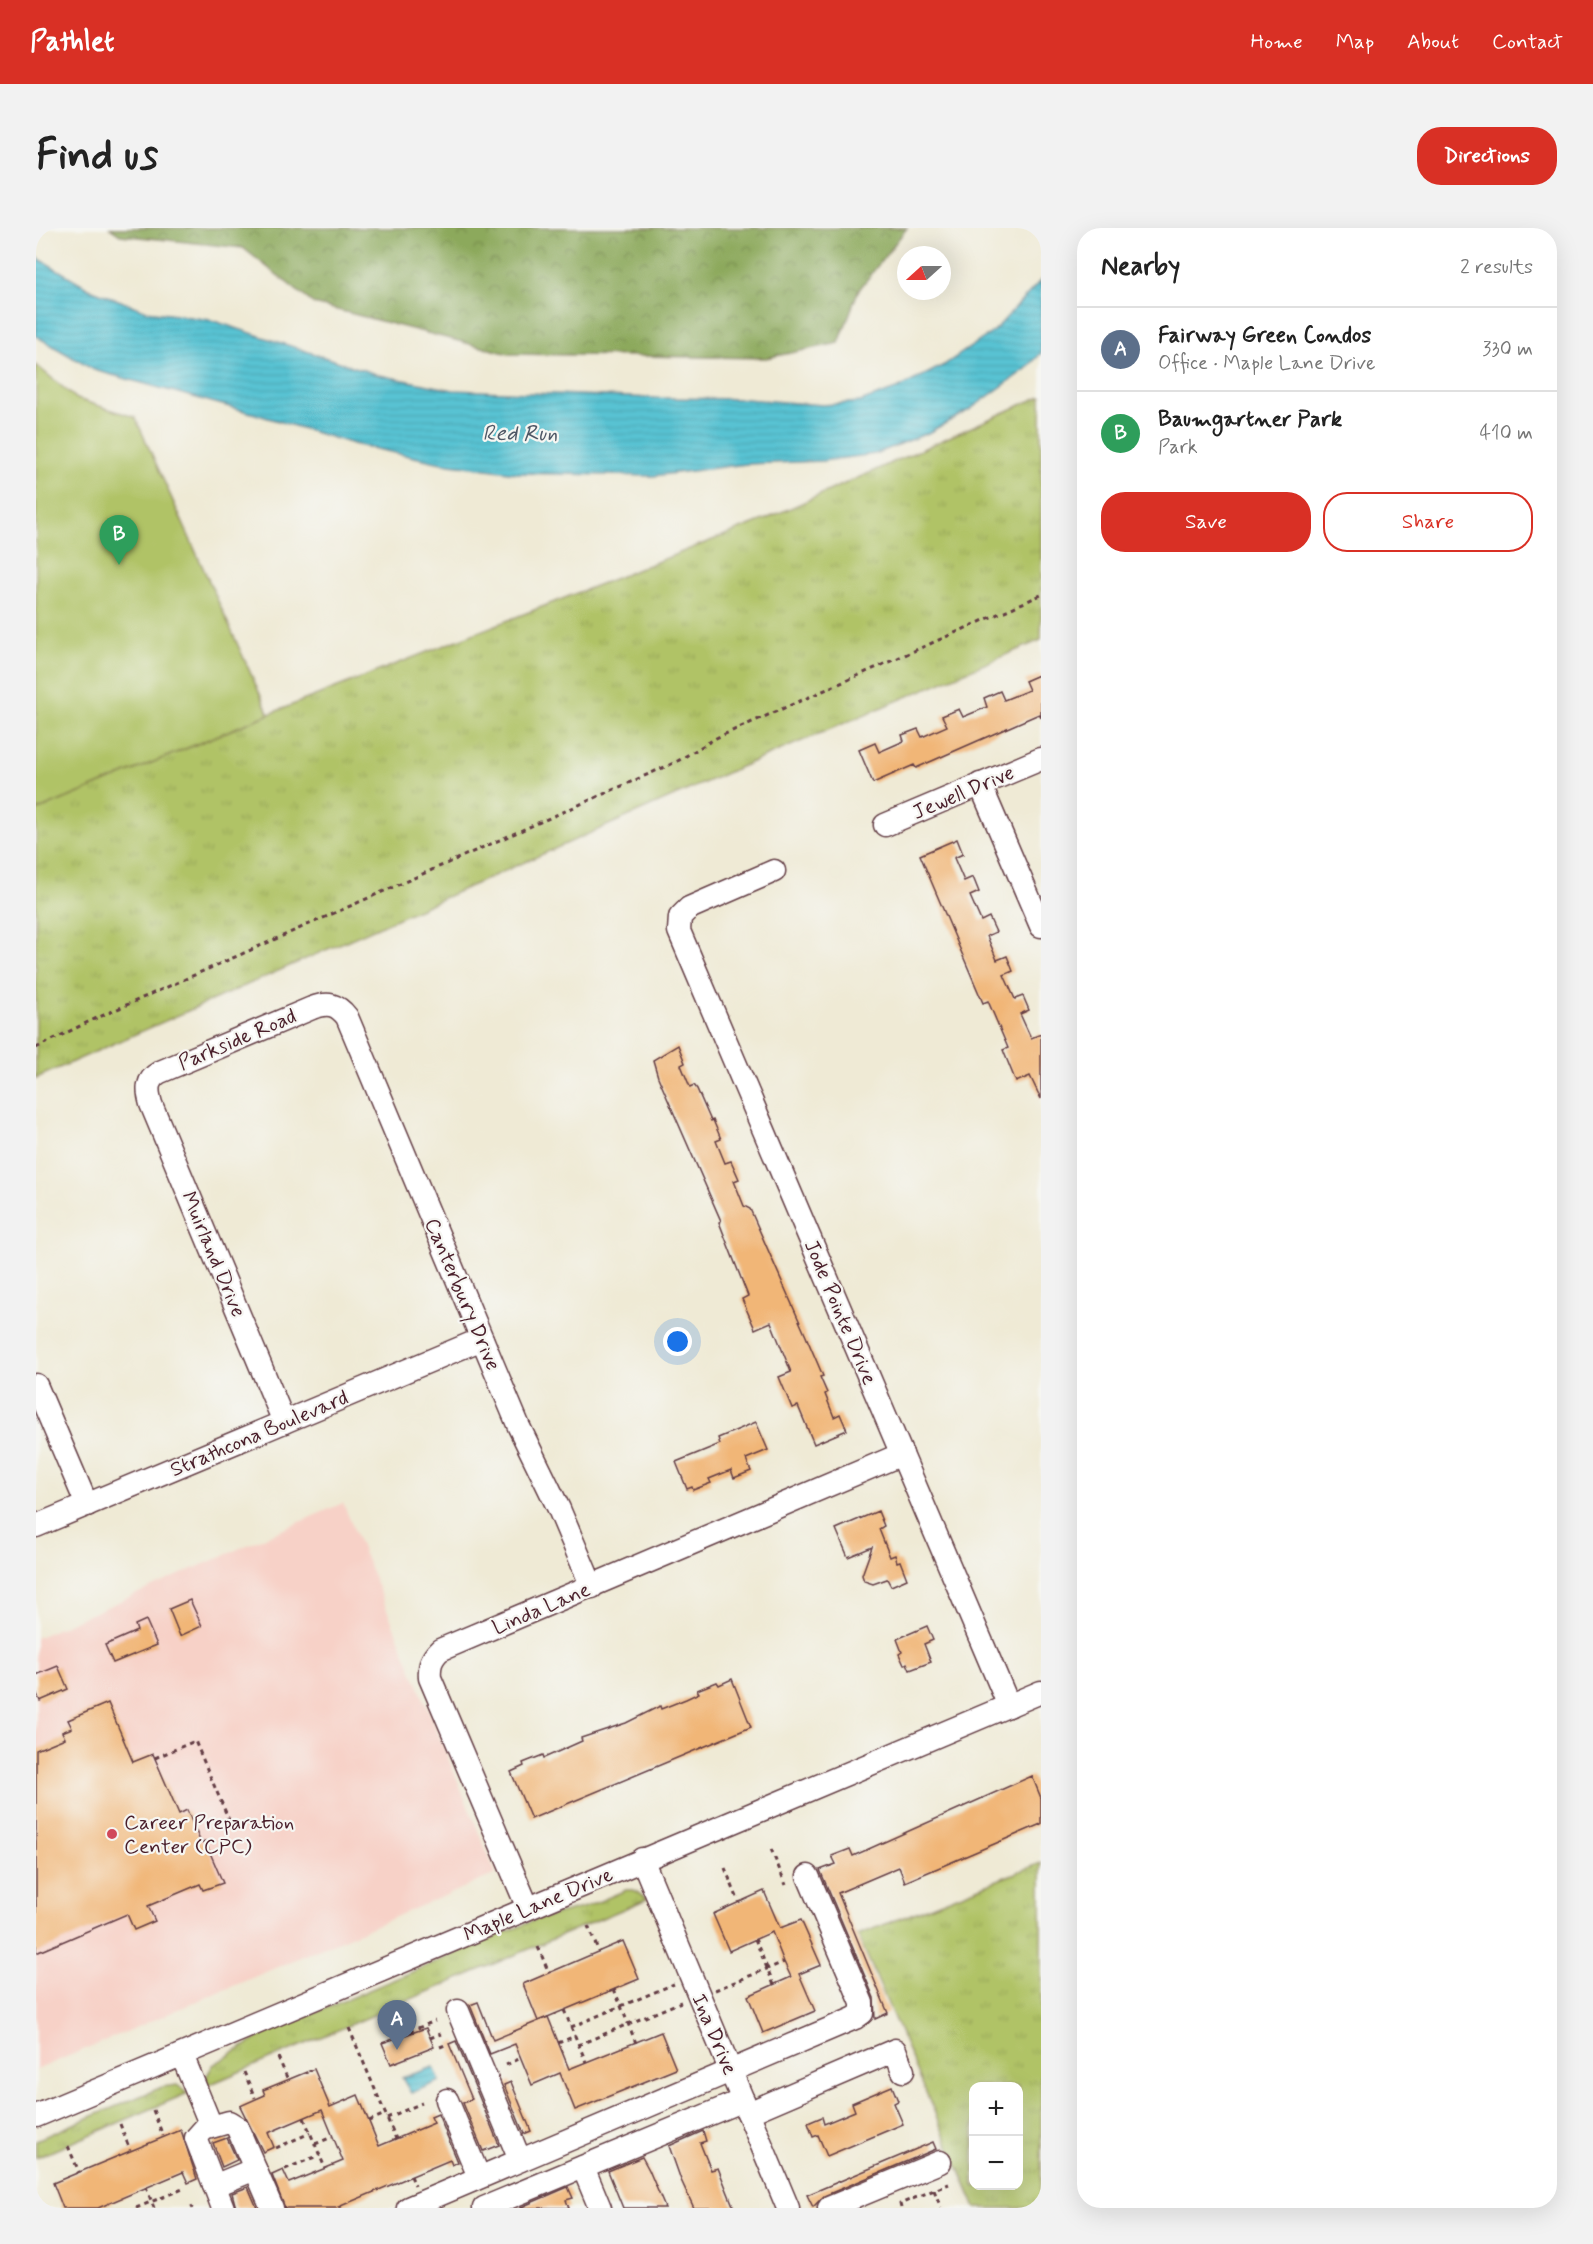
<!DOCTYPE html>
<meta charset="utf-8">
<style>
body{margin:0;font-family:Mynerve,sans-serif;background:#f2f2f2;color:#222}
.controls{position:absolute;right:18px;bottom:18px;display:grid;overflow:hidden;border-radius:12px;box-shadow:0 6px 24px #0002}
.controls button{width:54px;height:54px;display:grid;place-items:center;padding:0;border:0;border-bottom:2px solid #e0e0e0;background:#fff;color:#222;font:30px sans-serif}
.compass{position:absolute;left:861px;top:18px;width:54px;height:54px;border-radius:50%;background:#fff;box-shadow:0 6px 24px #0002;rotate:249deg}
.you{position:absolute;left:642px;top:1114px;width:21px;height:21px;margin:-15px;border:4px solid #fff;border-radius:50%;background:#1a73e8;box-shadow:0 0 0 9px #1a73e833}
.badge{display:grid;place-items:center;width:39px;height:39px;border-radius:50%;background:#d93025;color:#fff;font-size:20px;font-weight:700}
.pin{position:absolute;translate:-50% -50px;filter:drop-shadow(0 2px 3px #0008)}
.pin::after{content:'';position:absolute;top:32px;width:21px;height:18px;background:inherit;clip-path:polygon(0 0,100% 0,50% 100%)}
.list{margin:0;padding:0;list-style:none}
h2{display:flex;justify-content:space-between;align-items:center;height:78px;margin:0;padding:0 24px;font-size:26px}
h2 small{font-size:20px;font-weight:400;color:#767676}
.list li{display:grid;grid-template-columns:39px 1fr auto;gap:18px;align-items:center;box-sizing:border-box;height:84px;padding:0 24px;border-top:2px solid #e0e0e0}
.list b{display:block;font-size:22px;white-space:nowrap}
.list p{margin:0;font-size:20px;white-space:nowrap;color:#767676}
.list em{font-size:20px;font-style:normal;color:#767676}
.actions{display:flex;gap:12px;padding:18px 24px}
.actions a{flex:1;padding:14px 0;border:2px solid #d93025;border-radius:24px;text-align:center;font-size:21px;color:#d93025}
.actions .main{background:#d93025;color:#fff}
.map{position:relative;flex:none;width:1005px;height:1980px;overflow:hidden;border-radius:24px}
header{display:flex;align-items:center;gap:36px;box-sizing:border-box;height:84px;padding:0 30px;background:#d93025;color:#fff}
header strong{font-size:28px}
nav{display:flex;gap:33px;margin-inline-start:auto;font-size:21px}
.intro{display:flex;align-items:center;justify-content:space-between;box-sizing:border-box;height:144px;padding:0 36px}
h1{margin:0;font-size:42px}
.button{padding:15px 27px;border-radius:24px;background:#d93025;color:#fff;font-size:21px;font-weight:700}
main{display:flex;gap:36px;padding:0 36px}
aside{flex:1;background:#fff;border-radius:24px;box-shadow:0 6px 24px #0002}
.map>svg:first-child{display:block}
.built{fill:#f7d1c7}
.grass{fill:url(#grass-tufts);stroke:#7d7148;stroke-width:1.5;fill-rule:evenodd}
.forest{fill:url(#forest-crowns);stroke:#6b6443;stroke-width:1.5}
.green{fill:#b0c366;stroke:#7d7148;stroke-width:1.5}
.water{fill:url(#water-rules);stroke:#51717f;stroke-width:1.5}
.building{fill:#f1b677}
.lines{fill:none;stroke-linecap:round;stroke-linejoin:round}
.minor-casing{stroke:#633d44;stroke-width:25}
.path{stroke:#633d44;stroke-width:3;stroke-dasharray:4.5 4.5;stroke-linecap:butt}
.minor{stroke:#fff;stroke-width:22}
.poi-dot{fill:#d1495b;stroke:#f6f6f2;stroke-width:2}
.labels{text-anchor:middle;stroke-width:4.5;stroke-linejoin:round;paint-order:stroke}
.street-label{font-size:21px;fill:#4a1f2b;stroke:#f6f6f2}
.poi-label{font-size:21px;fill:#4a1f2b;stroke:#f6f6f2;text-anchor:start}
.water-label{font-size:22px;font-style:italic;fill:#4f5866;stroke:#f6f6f2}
</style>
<header>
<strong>Pathlet</strong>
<nav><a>Home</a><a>Map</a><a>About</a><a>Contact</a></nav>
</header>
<div class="intro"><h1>Find us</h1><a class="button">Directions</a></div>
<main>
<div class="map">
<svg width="1005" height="1980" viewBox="0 0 1005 1980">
<defs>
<pattern id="grass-tufts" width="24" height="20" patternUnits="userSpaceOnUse" patternTransform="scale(1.5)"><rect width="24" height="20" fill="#b0c366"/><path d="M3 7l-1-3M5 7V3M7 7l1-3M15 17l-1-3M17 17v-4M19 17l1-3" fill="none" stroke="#99a759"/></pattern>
<pattern id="forest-crowns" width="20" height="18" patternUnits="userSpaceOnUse" patternTransform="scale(1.5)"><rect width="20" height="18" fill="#8ca95b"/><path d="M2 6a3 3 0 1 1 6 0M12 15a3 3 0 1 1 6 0" fill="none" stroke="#74894b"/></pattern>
<pattern id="water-rules" width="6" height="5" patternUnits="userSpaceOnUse" patternTransform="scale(1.5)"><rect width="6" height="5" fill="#58c3d3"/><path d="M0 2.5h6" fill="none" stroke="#4ea7b5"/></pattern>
</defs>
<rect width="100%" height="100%" fill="#f6f6f2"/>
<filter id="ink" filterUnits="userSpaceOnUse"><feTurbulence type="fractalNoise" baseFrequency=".0167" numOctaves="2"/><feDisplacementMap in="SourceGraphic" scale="12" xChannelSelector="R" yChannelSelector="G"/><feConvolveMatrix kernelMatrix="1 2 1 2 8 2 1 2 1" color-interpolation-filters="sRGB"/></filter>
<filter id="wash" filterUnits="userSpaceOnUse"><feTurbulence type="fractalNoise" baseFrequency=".008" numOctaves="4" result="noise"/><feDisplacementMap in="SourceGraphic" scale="24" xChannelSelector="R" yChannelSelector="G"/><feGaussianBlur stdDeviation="1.35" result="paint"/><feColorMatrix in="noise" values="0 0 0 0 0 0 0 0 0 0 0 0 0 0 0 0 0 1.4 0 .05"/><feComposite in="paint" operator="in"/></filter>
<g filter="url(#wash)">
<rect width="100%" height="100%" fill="#efead5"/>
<!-- built -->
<polygon class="built" points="307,1275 460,1646 0,1842 0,1410"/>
<!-- grass -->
<g class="grass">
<polygon points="1005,168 1005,412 695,543 0,850 0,583 233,486 730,291"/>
<path d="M 1005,1635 L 1005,1980 L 940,1980 L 822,1707 ZM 938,1858 L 982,1858 L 982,1958 L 938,1958 Z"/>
<polygon points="590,1662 598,1662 611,1671 170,1858 170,1849 177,1837 229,1806 499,1692 550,1679"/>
<polygon points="141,1857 152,1865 0,1930 0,1912 126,1859"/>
</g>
<!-- forest -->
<polygon class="forest" points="74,0 871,0 822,63 803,115 730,130 473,126 278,76 207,20 84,7"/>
<!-- green -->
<polygon class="green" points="0,137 41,171 99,189 233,486 0,583"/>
<!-- water -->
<g class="water">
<polygon points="0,29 56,62 111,83 175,92 343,147 417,162 618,170 709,171 787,177 824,174 863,160 908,137 958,103 1005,52 1005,125 990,141 933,182 892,205 839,226 786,233 710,236 617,248 481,245 406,235 317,216 216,185 58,142 0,108"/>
<polygon points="398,1839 404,1853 375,1865 366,1850"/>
</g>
<g id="blocks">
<!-- building -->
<g class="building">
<polygon points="1005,446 1005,490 1003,486 880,540 878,537 837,555 823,522 839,515 843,524 868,513 866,507 882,501 886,509 911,498 906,488 923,481 927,489 951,479 948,470 964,463 968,472 993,462 989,453"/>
<polygon points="921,611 927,626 918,630 928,653 937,649 943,664 934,668 945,693 953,689 960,704 951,708 961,732 971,728 977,743 968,747 979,771 987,768 993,782 984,786 995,810 1005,806 1005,871 994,848 980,854 967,822 972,820 952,773 947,775 884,627"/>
<polygon points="642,817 649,835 645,837 654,859 658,857 661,861 675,893 677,892 685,911 680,913 689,935 695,933 703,951 698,953 708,978 714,981 769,1106 787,1148 784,1149 791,1165 789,1166 798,1189 804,1186 811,1202 778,1216 762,1178 756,1180 743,1149 755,1144 735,1094 719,1101 706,1071 712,1068 683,994 685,993 622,849 617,832"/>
<polygon points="720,1194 732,1222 710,1231 715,1243 698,1250 695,1242 673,1251 675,1255 657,1262 656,1259 651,1261 640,1234 684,1216 682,1210"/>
<polygon points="842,1283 848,1298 843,1301 854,1329 859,1327 861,1334 864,1333 871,1351 855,1358 851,1351 837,1356 828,1353 826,1347 836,1319 812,1329 800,1301"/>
<polygon points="154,1372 166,1398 144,1408 133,1381"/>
<polygon points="110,1392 121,1417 77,1435 69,1417 101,1403 99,1397"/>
<polygon points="891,1398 897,1412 888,1416 895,1434 874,1442 871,1435 868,1437 863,1426 866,1424 861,1411"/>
<polygon points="22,1438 32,1461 4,1473 0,1464 0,1447"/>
<polygon points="696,1451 715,1499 495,1591 475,1544 488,1538 487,1535 507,1527 508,1530 546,1513 545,1510 590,1495 624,1478 625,1481 650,1471 663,1465 661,1462 681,1454 683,1457"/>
<polygon points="72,1475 97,1534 117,1526 143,1586 151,1582 165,1615 169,1613 187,1655 167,1662 164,1656 112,1678 119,1693 98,1702 91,1686 0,1725 0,1522 29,1510 26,1504 36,1500 32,1492"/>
<polygon points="996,1548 1005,1570 1005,1596 869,1654 863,1639 802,1665 852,1785 839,1791 838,1770 784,1642 800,1636 796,1628 814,1621 817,1628"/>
<polygon points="728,1663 744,1700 765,1692 785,1737 763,1746 779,1783 727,1805 712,1768 755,1749 748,1734 736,1704 693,1723 677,1686"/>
<polygon points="587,1713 603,1751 502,1793 487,1756"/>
<polygon points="442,1774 457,1812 512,1789 533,1841 625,1804 640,1841 539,1882 524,1845 496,1857 479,1816 454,1826 434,1777"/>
<polygon points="390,1800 398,1819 355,1836 346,1815"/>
<polygon points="420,1813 463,1917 447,1923 427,1875 436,1871 413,1816"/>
<polygon points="278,1841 294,1879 322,1867 343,1918 398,1895 395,1889 402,1886 422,1934 416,1937 414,1932 300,1980 249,1980 236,1947 247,1942 253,1955 307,1933 286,1882 232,1905 238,1919 227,1924 204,1878 229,1867 227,1862"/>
<polygon points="475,1854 495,1903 488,1906 468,1857"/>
<polygon points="856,1858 862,1873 858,1875 867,1896 791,1928 782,1907 777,1909 772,1895 786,1889 788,1896 819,1883 816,1875"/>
<polygon points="145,1902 161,1951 152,1955 147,1944 62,1980 27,1980 17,1955"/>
<polygon points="667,1903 670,1913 664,1915 670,1930 675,1942 682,1940 698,1980 658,1980 645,1952 633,1918"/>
<polygon points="191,1910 201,1932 186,1939 177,1915"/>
<polygon points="897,1914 900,1921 788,1968 777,1979 771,1967"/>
<polygon points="606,1929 613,1942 629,1980 587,1980 572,1943"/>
<polygon points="212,1959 221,1980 200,1980 196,1965"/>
<polygon points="532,1959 537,1970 530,1972 533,1980 483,1980"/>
</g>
</g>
</g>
<g filter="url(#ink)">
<use href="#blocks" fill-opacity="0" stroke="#633d44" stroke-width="1.5"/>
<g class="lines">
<defs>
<g id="minor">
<polyline points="944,556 1005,698"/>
<polyline points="849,597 1005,531"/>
<polyline points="738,643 653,680 644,689 643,703 973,1478"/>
<polyline points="0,1157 51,1277"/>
<path d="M 248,1194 L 115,876 C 111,862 110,852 124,844 L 276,780 C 292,774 301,776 311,789 L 483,1199 L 523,1281 L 556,1359"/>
<polyline points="0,1298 446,1111"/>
<polyline points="606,1631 752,1980"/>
<path d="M 492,1680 L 394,1450 C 393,1437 395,1431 404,1422 L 866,1226"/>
<polyline points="422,1783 484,1932"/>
<polyline points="146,1827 175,1898"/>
<polyline points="411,1872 443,1949"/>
<polyline points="712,1885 859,1822 867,1843"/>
<polyline points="0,1888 1005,1464"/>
<polyline points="547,1939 564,1980"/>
<polyline points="178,1958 219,1941"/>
<polyline points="187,1980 160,1910 168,1901 193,1894 201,1899 236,1980"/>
<polyline points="372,1980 819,1790 826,1785 826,1775 772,1648"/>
<polyline points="448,1980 707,1872"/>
<polyline points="793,1980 904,1934"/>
</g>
</defs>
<!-- minor casing -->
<use href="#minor" class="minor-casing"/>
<!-- path -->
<g class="path">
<polyline points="0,820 52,794 640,534 680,510 1005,367"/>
<polyline points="119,1530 159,1513 196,1599"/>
<polyline points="735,1621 750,1657"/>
<polyline points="689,1640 703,1674"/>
<polyline points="552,1698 563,1724"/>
<polyline points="719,1711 738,1757"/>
<polyline points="502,1719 513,1745"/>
<polyline points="578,1761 600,1815"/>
<polyline points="679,1762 748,1734"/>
<polyline points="354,1782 365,1808"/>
<polyline points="528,1782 550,1834"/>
<polyline points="535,1799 638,1756"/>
<polyline points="313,1800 360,1911"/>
<polyline points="365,1807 399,1793"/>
<polyline points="394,1810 405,1806"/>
<polyline points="522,1815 539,1808"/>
<polyline points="542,1817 645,1774"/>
<polyline points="404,1819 409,1817"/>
<polyline points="242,1829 252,1852"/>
<polyline points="470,1837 485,1830"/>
<polyline points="208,1844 219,1870"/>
<polyline points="117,1882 127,1908"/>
<polyline points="268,1890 289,1940"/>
<polyline points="351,1890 386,1875"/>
<polyline points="333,1893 349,1886"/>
<polyline points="84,1896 94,1922"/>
<polyline points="279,1916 296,1909"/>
<polyline points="32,1918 43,1944"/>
<polyline points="240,1920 274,1905"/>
<polyline points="249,1941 284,1927"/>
<polyline points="375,1948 379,1958"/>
<polyline points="110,1959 118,1980"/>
<polyline points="898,1962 905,1980"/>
<polyline points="304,1978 305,1980"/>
<polyline points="100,1980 149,1960"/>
<polyline points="155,1980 157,1979"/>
<polyline points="865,1980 864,1976 913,1956"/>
</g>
<!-- minor -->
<use href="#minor" class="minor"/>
</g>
</g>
<!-- markers -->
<circle class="poi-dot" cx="76" cy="1606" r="6"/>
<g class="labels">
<!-- street labels -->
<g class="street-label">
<text transform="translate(927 564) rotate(-23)" y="7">Jewell Drive</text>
<text transform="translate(201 811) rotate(-23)" y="7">Parkside Road</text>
<text transform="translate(178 1026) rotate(67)" y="7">Muirland Drive</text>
<text transform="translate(427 1066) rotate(67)" y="7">Canterbury Drive</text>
<text transform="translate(805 1084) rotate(67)" y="7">Jode Pointe Drive</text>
<text transform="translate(223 1205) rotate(-23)" y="7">Strathcona Boulevard</text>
<text transform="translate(505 1380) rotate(-23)" y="7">Linda Lane</text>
<text transform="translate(502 1676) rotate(-23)" y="7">Maple Lane Drive</text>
<text transform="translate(679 1806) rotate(67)" y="7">Ina Drive</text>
</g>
<!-- poi labels -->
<g class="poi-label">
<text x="88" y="1601">Career Preparation<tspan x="88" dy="24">Center (CPC)</tspan></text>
</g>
<!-- water labels -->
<g class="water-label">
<text x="484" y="212">Red Run</text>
</g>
</g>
</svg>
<div class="controls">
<button>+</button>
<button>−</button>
</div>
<svg class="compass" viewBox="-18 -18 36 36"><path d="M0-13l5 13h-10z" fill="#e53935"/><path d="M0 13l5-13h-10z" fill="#767676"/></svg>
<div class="you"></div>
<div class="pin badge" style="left:361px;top:1822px;background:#5c6f8a">A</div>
<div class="pin badge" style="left:83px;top:337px;background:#2e9e5b">B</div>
</div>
<aside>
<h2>Nearby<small>2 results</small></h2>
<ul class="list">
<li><span class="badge" style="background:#5c6f8a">A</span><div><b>Fairway Green Condos</b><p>Office · Maple Lane Drive</p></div><em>330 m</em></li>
<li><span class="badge" style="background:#2e9e5b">B</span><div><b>Baumgartner Park</b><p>Park</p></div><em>410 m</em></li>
</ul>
<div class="actions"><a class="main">Save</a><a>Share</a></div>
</aside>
</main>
